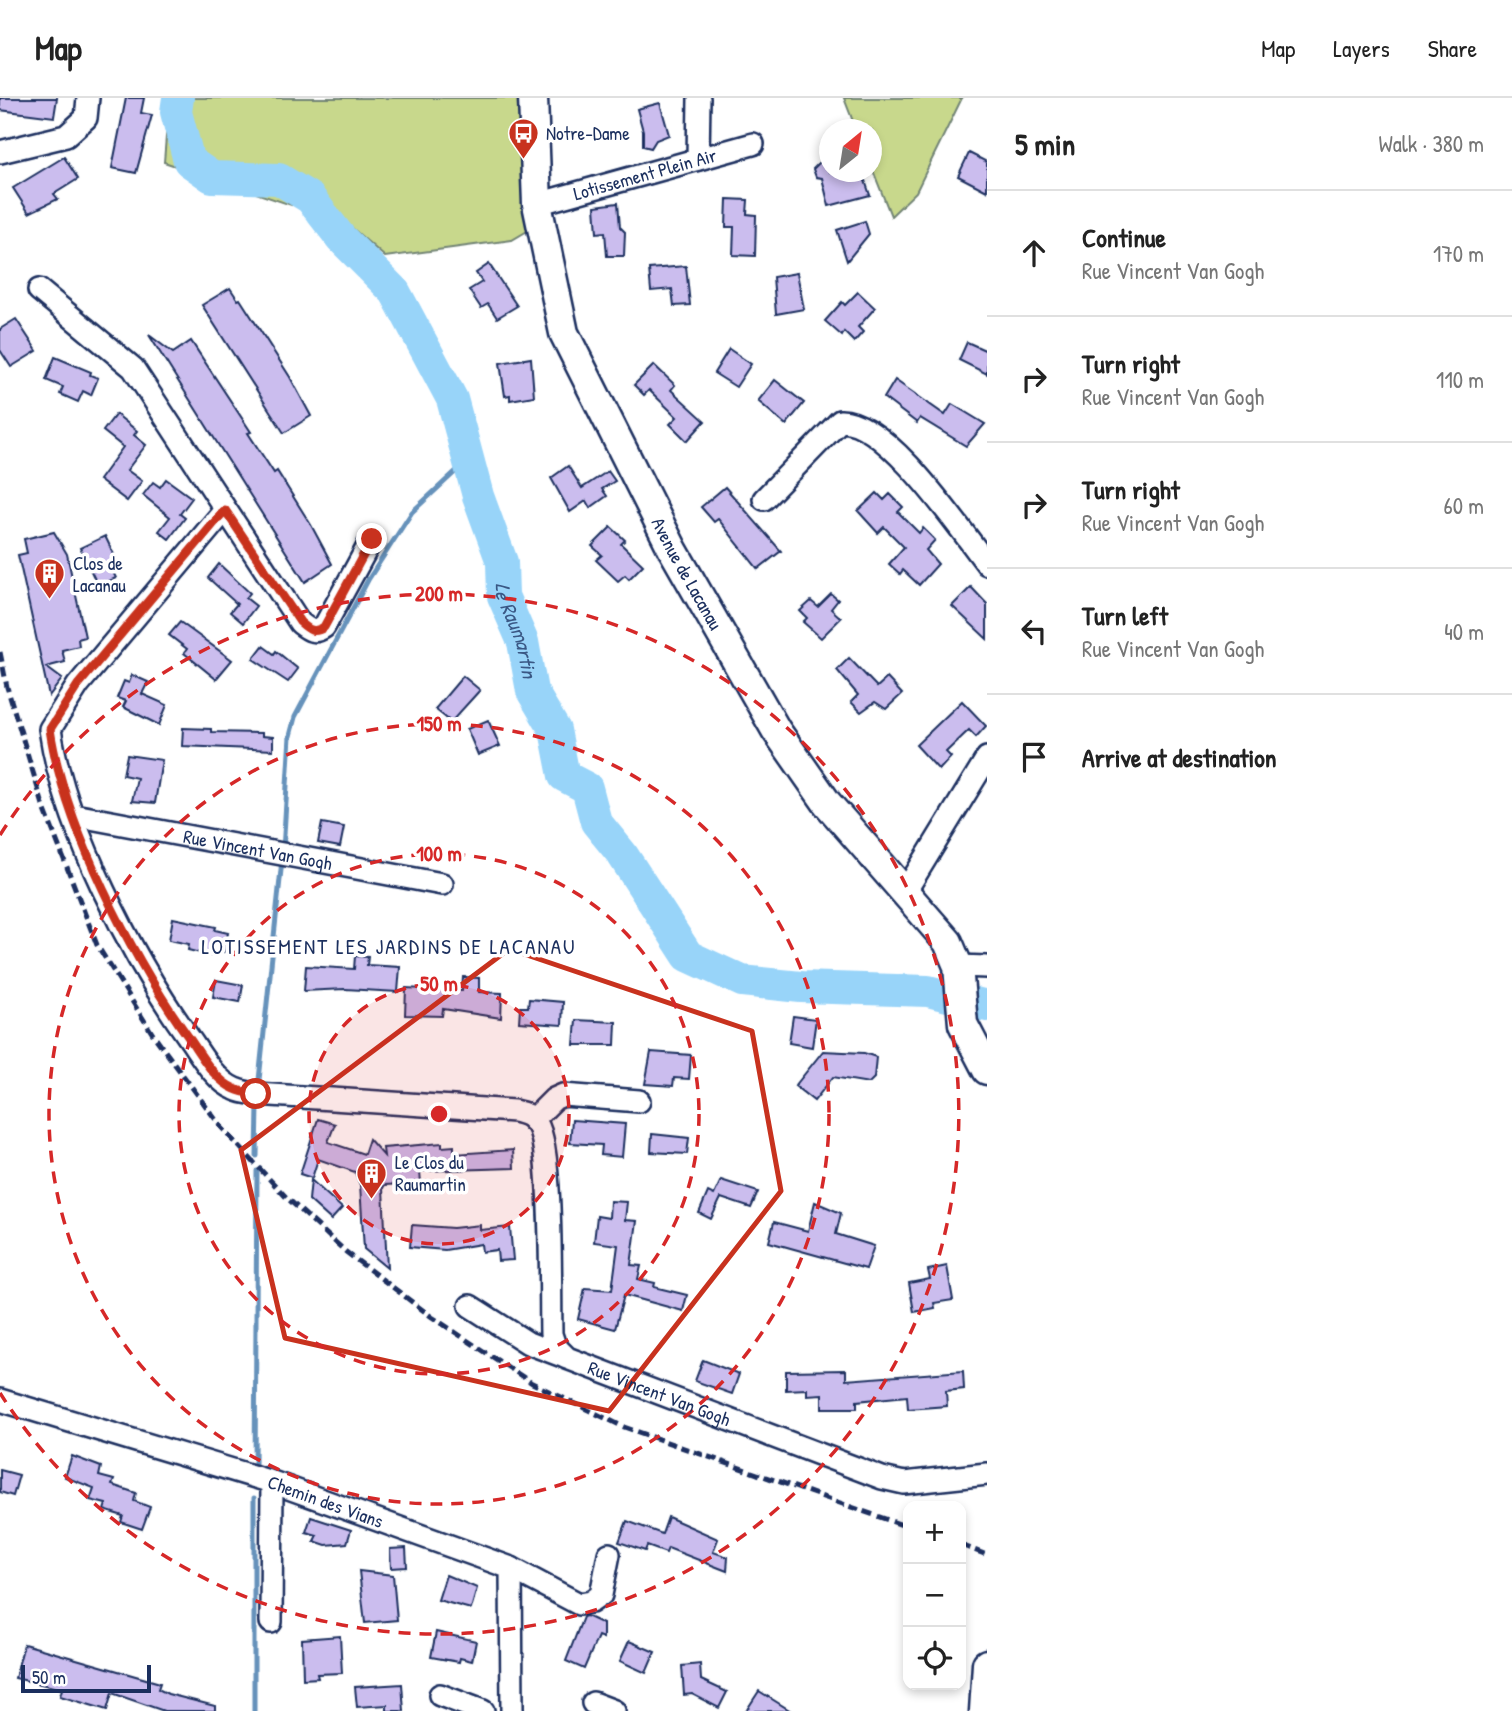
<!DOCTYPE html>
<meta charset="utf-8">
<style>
body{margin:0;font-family:"Patrick Hand",sans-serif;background:#f2f2f2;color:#222}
.controls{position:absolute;right:21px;bottom:21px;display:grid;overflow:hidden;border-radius:14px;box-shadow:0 4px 10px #0003}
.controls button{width:63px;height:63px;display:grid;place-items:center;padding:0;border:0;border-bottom:2px solid #e0e0e0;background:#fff;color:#222;font:35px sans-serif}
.compass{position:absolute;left:819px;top:21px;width:63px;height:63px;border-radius:50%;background:#fff;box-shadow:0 4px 10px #0003;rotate:30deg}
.scale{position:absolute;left:21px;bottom:18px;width:130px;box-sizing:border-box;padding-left:7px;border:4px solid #1b2f5e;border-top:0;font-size:19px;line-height:24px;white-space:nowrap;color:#1b2f5e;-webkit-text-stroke:5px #fff;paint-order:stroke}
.stop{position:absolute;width:21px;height:21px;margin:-16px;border:5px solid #c8321e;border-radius:50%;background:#fff}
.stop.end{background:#c8321e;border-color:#fff;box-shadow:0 2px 7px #0008}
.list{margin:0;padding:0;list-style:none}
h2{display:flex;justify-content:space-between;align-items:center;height:91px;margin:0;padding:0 28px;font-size:30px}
h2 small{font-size:23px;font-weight:400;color:#767676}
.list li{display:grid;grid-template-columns:46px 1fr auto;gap:21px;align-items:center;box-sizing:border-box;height:126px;padding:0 28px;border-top:2px solid #e0e0e0}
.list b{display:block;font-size:26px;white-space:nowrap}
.list p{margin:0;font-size:23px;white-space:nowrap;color:#767676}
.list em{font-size:23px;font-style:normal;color:#767676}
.icon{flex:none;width:38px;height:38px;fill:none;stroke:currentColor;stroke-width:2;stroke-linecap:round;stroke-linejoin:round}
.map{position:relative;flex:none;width:987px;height:1613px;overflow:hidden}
header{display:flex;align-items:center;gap:42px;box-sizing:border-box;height:98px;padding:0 35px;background:#fff;border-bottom:2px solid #e0e0e0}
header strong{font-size:33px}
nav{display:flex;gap:38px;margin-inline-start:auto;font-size:24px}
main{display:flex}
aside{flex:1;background:#fff}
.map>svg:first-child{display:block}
.green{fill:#c8d88c;stroke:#728475;stroke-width:2}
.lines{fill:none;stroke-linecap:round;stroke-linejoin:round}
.stream{stroke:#6692bb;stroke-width:5}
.river{stroke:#98d4f9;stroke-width:32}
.building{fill:#cbbdee;stroke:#1b2f5e;stroke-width:2}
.street-casing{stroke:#1b2f5e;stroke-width:26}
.secondary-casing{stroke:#1b2f5e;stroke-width:33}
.street{stroke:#fff;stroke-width:21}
.secondary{stroke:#fff;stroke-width:28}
.rail{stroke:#1b2f5e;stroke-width:5;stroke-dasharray:10 5;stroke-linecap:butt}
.route{stroke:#c8321e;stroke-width:9}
.marked{fill:none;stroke:#c8321e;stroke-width:5;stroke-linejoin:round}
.ring{fill:none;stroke:#d62828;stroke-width:3.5;stroke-dasharray:12 9}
.labels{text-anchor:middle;stroke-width:7;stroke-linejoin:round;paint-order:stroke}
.poi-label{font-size:19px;fill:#1b2f5e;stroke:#fff;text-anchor:start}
.street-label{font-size:19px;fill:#1b2f5e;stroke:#fff}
.water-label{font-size:21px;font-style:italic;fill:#3a5885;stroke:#fff}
.neighbourhood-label{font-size:21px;letter-spacing:2px;fill:#1b2f5e;stroke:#fff}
.centre{fill:#d62828;stroke:#fff;stroke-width:3.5}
.ring-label{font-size:21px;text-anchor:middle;font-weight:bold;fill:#d62828;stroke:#fff;stroke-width:7;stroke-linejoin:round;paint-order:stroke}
</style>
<header>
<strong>Map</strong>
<nav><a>Map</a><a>Layers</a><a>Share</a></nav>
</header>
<main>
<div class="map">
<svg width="987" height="1613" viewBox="0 0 987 1613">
<rect width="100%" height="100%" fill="#fff"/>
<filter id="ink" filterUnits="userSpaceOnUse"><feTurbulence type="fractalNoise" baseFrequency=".0143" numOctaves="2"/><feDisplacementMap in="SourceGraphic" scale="14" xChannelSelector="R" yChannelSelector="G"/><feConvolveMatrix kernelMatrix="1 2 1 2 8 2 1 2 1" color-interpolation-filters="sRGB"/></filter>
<g filter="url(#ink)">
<!-- green -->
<g class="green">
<polygon points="169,0 520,0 529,132 512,142 385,159 293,78 291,107 164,64"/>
<polygon points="844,0 962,0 916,94 891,118 872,70 872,32 856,31"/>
</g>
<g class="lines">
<!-- stream -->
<g class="stream">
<polyline points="283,753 290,638 295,619 368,482 412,414 468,362"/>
<polyline points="259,982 282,762"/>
<polyline points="257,1058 258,1008"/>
<polyline points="255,1374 257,1073"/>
<polyline points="254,1400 254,1613"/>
</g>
<!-- river -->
<path class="river" id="s1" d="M 178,0 L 176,14 L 189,63 L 212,79 L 279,81 L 310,100 L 341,140 L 395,194 L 452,301 L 478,398 L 502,464 L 503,498 L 523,544 L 532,593 L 555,632 L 564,678 L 587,690 L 596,724 L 622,756 L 688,858 L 742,883 L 801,889 L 928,893 L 987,908"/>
</g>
<!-- building -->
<g class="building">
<polygon points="0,0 57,0 54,19 0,12"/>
<polygon points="126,0 144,0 141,15 152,17 136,75 112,70"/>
<polygon points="660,5 669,37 656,42 651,50 643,48 643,33 637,11"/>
<polygon points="830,54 830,74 862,74 870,97 829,108 822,80 816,79 813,71"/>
<polygon points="969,55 987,64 987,93 958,78"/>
<polygon points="64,59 78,81 54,96 58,101 29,115 13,90"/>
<polygon points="727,101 748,102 747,116 756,117 755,158 733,157 734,129 726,129"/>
<polygon points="618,105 620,129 625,134 624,158 607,158 605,134 597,135 595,108"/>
<polygon points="865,123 869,136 847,163 837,132"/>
<polygon points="489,166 517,208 497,220 488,206 481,210 469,192 482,184 476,175"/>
<polygon points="686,168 690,207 674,208 672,191 651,193 649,171"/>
<polygon points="797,175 804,211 776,216 773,179"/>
<polygon points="230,190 238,202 240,201 290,279 311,318 284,335 202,207"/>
<polygon points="858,194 875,210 858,229 863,234 854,244 844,234 842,238 825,223 842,204 845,207"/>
<polygon points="16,221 37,253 11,269 0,252 0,231"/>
<polygon points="149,237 173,255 191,243 251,334 248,335 274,375 277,373 311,427 332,466 305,484"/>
<polygon points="967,244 987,253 987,276 959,262"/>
<polygon points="729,251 751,266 736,289 714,275"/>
<polygon points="55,259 91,274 90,277 98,280 91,297 83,293 78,304 60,296 63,289 46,282"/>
<polygon points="531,260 534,298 510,302 510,297 505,298 500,265"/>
<polygon points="654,267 675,287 671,292 705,323 687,343 670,326 677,319 649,292 644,297 634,287"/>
<polygon points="775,282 804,305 786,327 758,303"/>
<polygon points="895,282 945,317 952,306 985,326 966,348 920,320 917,325 884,300"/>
<polygon points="116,316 137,333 134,337 146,347 127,372 142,383 127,403 99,382 123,349 103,333"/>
<polygon points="568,368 582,390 608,373 615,383 602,391 607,398 590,410 586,403 570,414 551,380"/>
<polygon points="166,381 192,400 180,416 185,420 169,441 159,433 170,419 143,397 153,384 160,389"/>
<polygon points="725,389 781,453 758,471 718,421 714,424 701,409"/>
<polygon points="877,395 884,402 890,396 903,409 898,414 919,435 923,430 935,442 926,452 938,466 919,487 903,472 900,476 889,466 904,449 884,429 878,435 858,413"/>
<polygon points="611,429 625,442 621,446 643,467 629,481 625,477 618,483 596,462 602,457 592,448"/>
<polygon points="54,434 67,456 85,539 78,541 79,548 62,552 65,564 46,569 62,581 49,598 18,457 27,455 24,441"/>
<polygon points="105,438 119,467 111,470 116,480 98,488 80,450"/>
<polygon points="219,466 250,495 246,500 256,508 243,525 230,514 237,506 208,480"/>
<polygon points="971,489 987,506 987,541 952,508"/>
<polygon points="831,496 838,502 831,511 841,520 821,540 803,524 807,520 800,513 811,503 818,509"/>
<polygon points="180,524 232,562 216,581 184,555 187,551 169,537"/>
<polygon points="263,548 274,556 276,553 298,571 288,584 253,561"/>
<polygon points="849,560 877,589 887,580 902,596 886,611 875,604 861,614 851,604 858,597 837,572"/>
<polygon points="132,577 148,584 142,596 167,607 159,627 123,609 126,603 117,600 124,583 129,585"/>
<polygon points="463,578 480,592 451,624 435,611"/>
<polygon points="962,603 986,628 976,639 969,632 946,654 951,659 939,672 916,647"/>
<polygon points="488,622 500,648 478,657 467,631"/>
<polygon points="183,630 211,631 211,634 262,635 262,638 273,639 273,652 182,648"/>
<polygon points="127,657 162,662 155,705 132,703 137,680 123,677"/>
<polygon points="322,725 344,729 340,749 318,745"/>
<polygon points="173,820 216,829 215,832 228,835 224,854 217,853 212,858 188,852 189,846 169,842"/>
<polygon points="355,858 368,859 367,867 400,869 398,894 345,891 304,893 306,868 354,871"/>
<polygon points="463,879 479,880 479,894 502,895 501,920 443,911 442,918 405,917 406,890 462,893"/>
<polygon points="216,882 243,887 240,904 213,899"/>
<polygon points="529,901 563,904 562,927 519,924 520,909 528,909"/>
<polygon points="793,918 816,921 812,949 789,945"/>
<polygon points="576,922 616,924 615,947 574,947"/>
<polygon points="823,953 864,955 876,959 874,980 869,985 833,979 814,1003 795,988"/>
<polygon points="651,954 691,957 689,981 674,980 673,988 645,986"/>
<polygon points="318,1021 335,1026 328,1044 364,1056 369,1041 384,1058 383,1050 442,1045 442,1049 454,1048 454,1056 513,1052 514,1070 420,1073 421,1085 385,1087 383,1090 387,1170 364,1151 360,1087 355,1074 318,1061 312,1080 300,1076"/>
<polygon points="572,1022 625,1026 622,1059 601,1057 602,1047 570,1045"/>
<polygon points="652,1036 689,1040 687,1056 651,1054"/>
<polygon points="311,1082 342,1110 331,1122 309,1102"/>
<polygon points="721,1082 758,1094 751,1110 721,1100 711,1121 699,1115 708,1094 714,1097"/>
<polygon points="610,1103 627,1104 625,1122 637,1123 631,1167 641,1168 638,1181 655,1185 654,1189 687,1197 683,1213 624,1197 615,1231 578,1221 585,1190 612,1192 618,1147 594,1144 597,1118 609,1120"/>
<polygon points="815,1104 841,1115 836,1136 874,1148 866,1171 769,1144 774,1124 808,1133"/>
<polygon points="412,1127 453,1130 480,1127 480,1132 510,1129 513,1162 498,1163 497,1152 482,1154 481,1146 445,1152 410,1149"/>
<polygon points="947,1168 953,1202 934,1205 935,1210 914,1214 909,1185 930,1181 928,1172"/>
<polygon points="703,1262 739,1276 732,1296 695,1283"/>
<polygon points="846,1272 846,1282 963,1273 964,1291 946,1293 947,1308 908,1311 907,1298 857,1303 857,1310 822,1310 822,1296 807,1297 807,1291 786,1292 786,1273"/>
<polygon points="72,1358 101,1369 99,1378 114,1382 112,1387 136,1395 134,1403 150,1409 142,1431 121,1424 123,1418 104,1412 106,1406 90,1402 94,1390 65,1379"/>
<polygon points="0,1372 19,1377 13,1398 0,1394"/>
<polygon points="311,1419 351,1432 347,1445 326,1447 314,1443 317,1437 306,1434"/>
<polygon points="668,1419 718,1441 713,1454 728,1459 727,1473 668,1450 666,1455 647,1448 645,1453 619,1444 627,1423 662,1436"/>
<polygon points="406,1450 407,1469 391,1470 390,1451"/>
<polygon points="359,1473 393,1477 397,1522 365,1525"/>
<polygon points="446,1477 477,1490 471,1511 438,1502"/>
<polygon points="586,1518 603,1526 603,1540 598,1538 584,1571 566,1563 583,1519"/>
<polygon points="436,1534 476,1543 472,1563 460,1560 459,1564 431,1559"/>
<polygon points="340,1538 342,1575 317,1576 318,1580 303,1581 302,1541"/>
<polygon points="629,1543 655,1554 646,1575 620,1563"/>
<polygon points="24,1546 160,1585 158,1591 168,1596 215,1608 215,1613 164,1613 112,1595 107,1612 60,1598 62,1591 15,1580"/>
<polygon points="700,1566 701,1582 727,1594 719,1610 692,1596 684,1597 682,1568"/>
<polygon points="402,1586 404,1613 387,1613 387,1607 357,1609 355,1589"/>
<polygon points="759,1593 791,1613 746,1613"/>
</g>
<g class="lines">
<defs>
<g id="street">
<polyline points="0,54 66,38 86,20 88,0"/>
<polyline points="698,61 699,0"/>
<path id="s2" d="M 537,106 L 753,46"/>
<path d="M 39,192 L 133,270 L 300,525 C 309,532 314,536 324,529 L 372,441"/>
<path d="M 764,401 L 840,323 C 886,321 959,430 987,466"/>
<path id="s3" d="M 225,412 L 78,587 L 50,631 C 64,728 132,860 189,940 C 201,957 215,983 235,991 C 241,994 249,995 256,996 L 514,1013 C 523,1015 532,1017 537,1026 C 553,1050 550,1198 551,1236 L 555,1248 L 567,1260 L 882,1380 L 904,1385 L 987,1376"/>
<path id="s4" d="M 74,717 L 442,786"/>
<polyline points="905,794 987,660"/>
<polyline points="958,868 987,869"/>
<polyline points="533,1022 554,1001 563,997 639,1003"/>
<polyline points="470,1208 528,1245 565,1259"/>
<path id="s5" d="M 0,1302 L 272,1384 L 511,1470 L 512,1613"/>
<polyline points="511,1470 579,1506 591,1504 601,1497 609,1456"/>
<polyline points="271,1524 272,1384"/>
<polyline points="440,1597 483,1613"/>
<polyline points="593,1605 614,1613"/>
</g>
<g id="secondary">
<path id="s6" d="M 533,0 L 537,106 L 564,235 L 673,452 L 776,632 L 827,705 L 948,844 L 958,868 L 963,926 L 987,972"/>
<polyline points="984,1613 987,1566"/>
</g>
</defs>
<!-- street casing -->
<use href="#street" class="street-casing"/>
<!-- secondary casing -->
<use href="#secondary" class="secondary-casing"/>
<!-- street -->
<use href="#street" class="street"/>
<!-- secondary -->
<use href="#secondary" class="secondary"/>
<!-- rail -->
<g class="rail">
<polyline points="0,554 7,589 43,707 97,847 154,938 222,1030 286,1099 346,1154 432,1219 532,1285 624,1329 908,1429"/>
<polyline points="961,1447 987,1457"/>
</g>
</g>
</g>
<g class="lines" filter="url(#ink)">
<!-- route -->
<path class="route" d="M 256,996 C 249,995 241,994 235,991 C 215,983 201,957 189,940 C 132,860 64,728 50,631 L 78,587 L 225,412 L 300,524 C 309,532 314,536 324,529 L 372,441"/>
</g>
<!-- marked area -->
<path class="marked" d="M 509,851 L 752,933 L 781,1093 L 609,1313 L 285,1240 L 241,1052 Z"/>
<!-- distance rings -->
<circle cx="439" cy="1016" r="130" fill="#d62828" fill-opacity=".12"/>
<g class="ring">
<circle cx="439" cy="1016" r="130"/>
<circle cx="439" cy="1016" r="260"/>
<circle cx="439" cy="1016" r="390"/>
<path d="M0 737A520 520 0 1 1 0 1295"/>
</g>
<!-- icons -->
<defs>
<symbol id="bus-pin" viewBox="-11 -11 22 30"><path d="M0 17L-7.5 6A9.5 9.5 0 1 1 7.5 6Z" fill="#c8321e" stroke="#fff"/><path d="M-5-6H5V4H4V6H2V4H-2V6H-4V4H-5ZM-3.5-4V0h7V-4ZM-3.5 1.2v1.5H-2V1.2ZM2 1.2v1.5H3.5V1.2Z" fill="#fff"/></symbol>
<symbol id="building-pin" viewBox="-11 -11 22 30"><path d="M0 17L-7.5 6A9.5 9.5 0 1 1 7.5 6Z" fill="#c8321e" stroke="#fff"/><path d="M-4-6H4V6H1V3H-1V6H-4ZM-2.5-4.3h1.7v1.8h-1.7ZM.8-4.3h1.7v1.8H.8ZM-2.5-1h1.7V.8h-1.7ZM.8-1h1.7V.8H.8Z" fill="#fff"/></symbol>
</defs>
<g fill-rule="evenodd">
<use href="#bus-pin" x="506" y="18" width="35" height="47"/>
<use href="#building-pin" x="32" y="458" width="35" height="47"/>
<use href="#building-pin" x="354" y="1058" width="35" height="47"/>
</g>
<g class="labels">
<!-- poi labels -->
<g class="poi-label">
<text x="546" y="42">Notre-Dame</text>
<text x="73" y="472">Clos de<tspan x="73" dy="22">Lacanau</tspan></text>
<text x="395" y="1071">Le Clos du<tspan x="395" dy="22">Raumartin</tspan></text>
</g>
<!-- street labels -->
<g class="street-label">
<text dy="7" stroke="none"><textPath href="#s2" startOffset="112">Lotissement Plein Air</textPath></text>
<text dy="7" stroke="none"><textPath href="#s6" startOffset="508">Avenue de Lacanau</textPath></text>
<text dy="7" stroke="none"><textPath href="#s4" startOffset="187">Rue Vincent Van Gogh</textPath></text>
<text dy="7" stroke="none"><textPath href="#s3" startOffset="1339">Rue Vincent Van Gogh</textPath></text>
<text dy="7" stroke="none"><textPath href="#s5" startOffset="341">Chemin des Vians</textPath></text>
</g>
<!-- water labels -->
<g class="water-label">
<text dy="7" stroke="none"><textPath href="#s1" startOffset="686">Le Raumartin</textPath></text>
</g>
<!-- neighbourhood labels -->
<g class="neighbourhood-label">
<text x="389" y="856">LOTISSEMENT LES JARDINS DE LACANAU</text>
</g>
</g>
<circle cx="439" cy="1016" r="10" class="centre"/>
<g class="ring-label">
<text x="439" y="503">200 m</text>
<text x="439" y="633">150 m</text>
<text x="439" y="763">100 m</text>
<text x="439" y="893">50 m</text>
</g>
</svg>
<div class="controls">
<button>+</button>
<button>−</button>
<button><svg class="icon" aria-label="locate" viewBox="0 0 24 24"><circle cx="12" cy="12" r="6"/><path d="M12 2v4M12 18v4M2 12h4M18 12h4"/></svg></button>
</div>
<svg class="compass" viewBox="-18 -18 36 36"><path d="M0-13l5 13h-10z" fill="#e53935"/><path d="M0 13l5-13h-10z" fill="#767676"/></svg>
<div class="scale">50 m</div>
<div class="stop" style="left:256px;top:996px"></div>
<div class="stop end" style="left:372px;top:441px"></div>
</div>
<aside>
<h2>5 min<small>Walk · 380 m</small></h2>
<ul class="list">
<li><svg class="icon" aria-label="ahead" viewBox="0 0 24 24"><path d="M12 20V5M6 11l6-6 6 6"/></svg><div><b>Continue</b><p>Rue Vincent Van Gogh</p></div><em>170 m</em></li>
<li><svg class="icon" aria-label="right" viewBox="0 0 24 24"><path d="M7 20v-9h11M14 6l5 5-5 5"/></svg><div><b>Turn right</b><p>Rue Vincent Van Gogh</p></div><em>110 m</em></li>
<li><svg class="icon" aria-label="right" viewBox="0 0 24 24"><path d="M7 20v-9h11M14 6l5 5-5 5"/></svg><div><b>Turn right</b><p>Rue Vincent Van Gogh</p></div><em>60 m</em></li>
<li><svg class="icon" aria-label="left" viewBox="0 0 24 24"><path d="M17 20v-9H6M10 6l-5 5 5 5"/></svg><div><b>Turn left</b><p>Rue Vincent Van Gogh</p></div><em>40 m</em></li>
<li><svg class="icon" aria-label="arrive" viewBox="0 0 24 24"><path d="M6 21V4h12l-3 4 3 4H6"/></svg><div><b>Arrive at destination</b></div></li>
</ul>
</aside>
</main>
